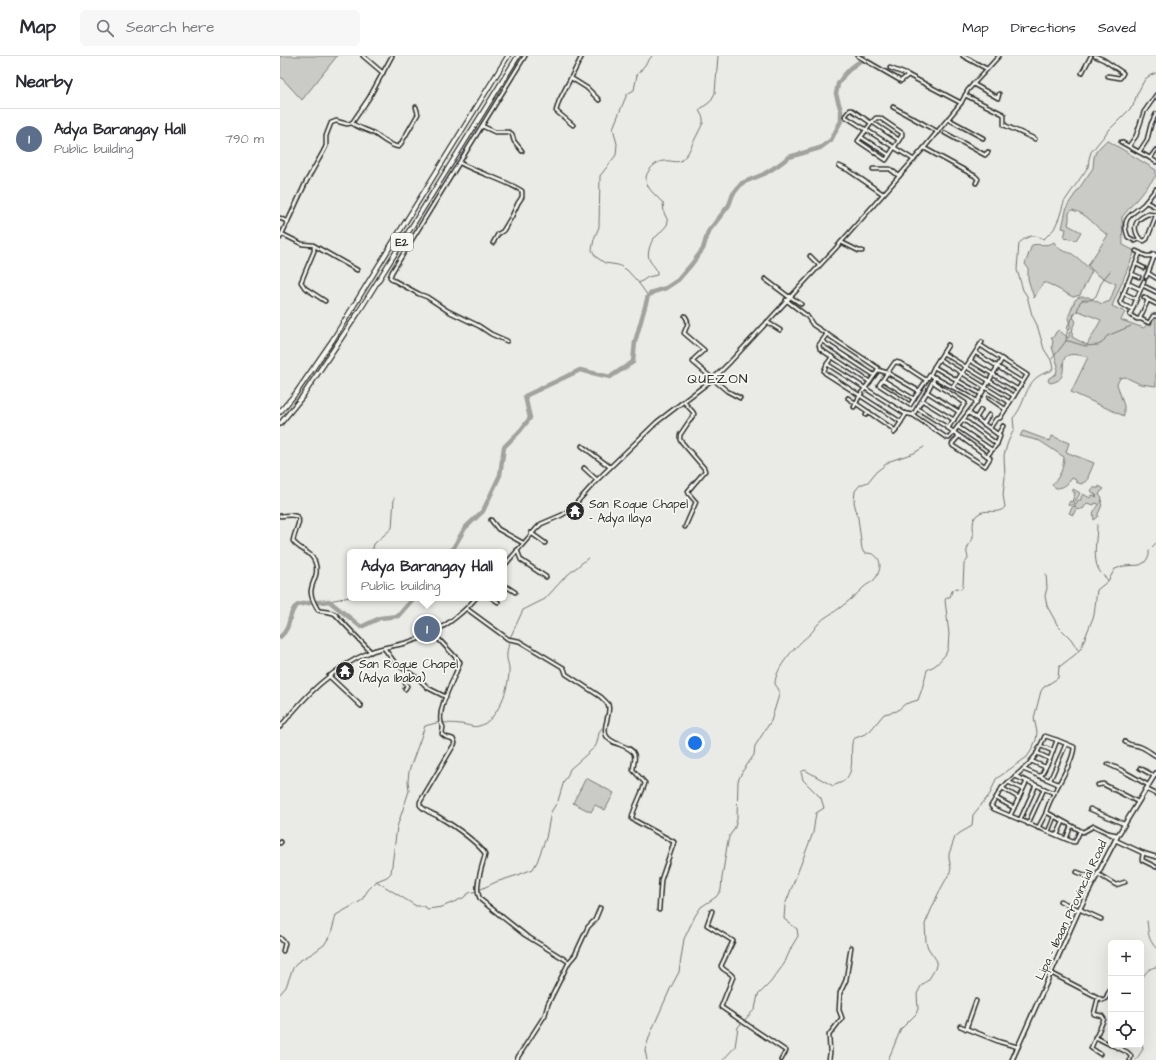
<!DOCTYPE html>
<meta charset="utf-8">
<style>
body{margin:0;font-family:"Architects Daughter",sans-serif;background:#f7f7f7;color:#2b2b33}
.controls{position:absolute;right:12px;bottom:12px;display:grid;overflow:hidden;border-radius:6px;box-shadow:0 4px 16px #0002}
.controls button{width:36px;height:36px;display:grid;place-items:center;padding:0;border:0;border-bottom:1px solid #e1e1e2;background:#fff;color:#2b2b33;font:20px sans-serif}
.you{position:absolute;left:415px;top:687px;width:14px;height:14px;margin:-10px;border:3px solid #fff;border-radius:50%;background:#1a73e8;box-shadow:0 0 0 6px #1a73e833}
.badge{display:grid;place-items:center;width:26px;height:26px;border-radius:50%;background:#0f766e;color:#fff;font-size:13px;font-weight:700}
.pin{position:absolute;translate:-50% -50%;border:2px solid #fff;box-shadow:0 1px 4px #0006}
.popup{position:absolute;left:67px;top:493px;width:160px;height:52px;box-sizing:border-box;display:grid;place-content:center;border-radius:6px;background:#fff;filter:drop-shadow(0 1px 3px #0005);font-size:13px;white-space:nowrap;color:#7c7c81}
.popup b{font-size:15px;color:#2b2b33}
.popup::after{content:'';position:absolute;left:50%;top:100%;margin-left:-8px;border:8px solid transparent;border-top-color:#fff}
.list{margin:0;padding:0;list-style:none}
h2{display:flex;justify-content:space-between;align-items:center;height:52px;margin:0;padding:0 16px;font-size:17px}
h2 small{font-size:13px;font-weight:400;color:#7c7c81}
.list li{display:grid;grid-template-columns:26px 1fr auto;gap:12px;align-items:center;box-sizing:border-box;height:60px;padding:0 16px;border-top:1px solid #e1e1e2}
.list b{display:block;font-size:15px;white-space:nowrap}
.list p{margin:0;font-size:13px;white-space:nowrap;color:#7c7c81}
.list em{font-size:13px;font-style:normal;color:#7c7c81}
.icon{flex:none;width:22px;height:22px;fill:none;stroke:currentColor;stroke-width:2;stroke-linecap:round;stroke-linejoin:round}
.map{position:relative;flex:none;width:876px;height:1004px;overflow:hidden}
header{display:flex;align-items:center;gap:24px;box-sizing:border-box;height:56px;padding:0 20px;background:#fff;border-bottom:1px solid #e1e1e2}
header strong{font-size:19px}
nav{display:flex;gap:22px;margin-inline-start:auto;font-size:14px}
.search{width:280px;height:36px;background:#f7f7f7;display:flex;align-items:center;gap:10px;box-sizing:border-box;padding:0 14px;border-radius:6px;color:#7c7c81;font-size:15px}
main{display:flex}
aside{flex:1;background:#fff}
.map>svg:first-child{display:block}
.green{fill:#cacac7;stroke:#7a7a79;fill-rule:evenodd}
.lines{fill:none;stroke-linecap:round;stroke-linejoin:round}
.stream{stroke:#727270;stroke-width:1}
.river{stroke:#a1a19e;stroke-width:4.5}
.minor-casing{stroke:#2b2b2b;stroke-width:5.5}
.major-casing{stroke:#2b2b2b;stroke-width:6}
.highway-casing{stroke:#2b2b2b;stroke-width:6}
.minor{stroke:#f6f6f2;stroke-width:2.5}
.major{stroke:#f6f6f2;stroke-width:3}
.highway{stroke:#f6f6f2;stroke-width:3.5}
.labels{text-anchor:middle;stroke-width:3.5;stroke-linejoin:round;paint-order:stroke}
.shield{fill:#f6f6f2;stroke:#686867;stroke-width:1}
.shield-label{font-size:11px;font-weight:bold;fill:#2b2b2b}
.poi-label{font-size:12px;fill:#2b2b2b;stroke:#f6f6f2;text-anchor:start}
.street-label{font-size:12px;fill:#2b2b2b;stroke:#f6f6f2}
.quarter-label{font-size:14px;letter-spacing:1px;fill:#2b2b2b;stroke:#f6f6f2}
</style>
<header>
<strong>Map</strong>
<div class="search"><svg class="icon" aria-label="search" viewBox="0 0 24 24"><circle cx="10" cy="10" r="6"/><path d="M15 15l6 6"/></svg>Search here</div>
<nav><a>Map</a><a>Directions</a><a>Saved</a></nav>
</header>
<main>
<aside>
<h2>Nearby<small></small></h2>
<ul class="list">
<li><span class="badge" style="background:#5c6f8a">1</span><div><b>Adya Barangay Hall</b><p>Public building</p></div><em>790 m</em></li>
</ul>
</aside>
<div class="map">
<svg width="876" height="1004" viewBox="0 0 876 1004">
<rect width="100%" height="100%" fill="#eaeae6"/>
<filter id="ink" filterUnits="userSpaceOnUse"><feTurbulence type="fractalNoise" baseFrequency=".025" numOctaves="2"/><feDisplacementMap in="SourceGraphic" scale="8" xChannelSelector="R" yChannelSelector="G"/><feConvolveMatrix kernelMatrix="1 2 1 2 8 2 1 2 1" color-interpolation-filters="sRGB"/></filter>
<g filter="url(#ink)">
<!-- green -->
<g class="green">
<polygon points="0,0 57,0 22,44 0,20"/>
<path d="M 827,84 L 876,114 L 876,120 L 842,161 L 843,189 L 855,195 L 832,250 L 845,256 L 841,264 L 864,272 L 867,268 L 871,269 L 873,262 L 876,261 L 876,330 L 860,328 L 845,321 L 840,322 L 837,328 L 844,350 L 844,360 L 791,336 L 808,301 C 764,289 799,323 770,327 L 768,325 L 769,322 L 776,318 L 778,310 L 772,291 L 773,285 L 771,282 L 773,282 L 776,276 L 779,274 L 788,282 L 789,281 L 790,269 L 788,262 L 795,244 L 799,241 L 808,241 L 822,248 L 830,245 L 836,228 L 817,219 L 808,209 L 828,179 C 814,171 808,157 792,154 L 789,157 L 789,164 L 788,169 L 801,176 L 796,184 L 784,182 L 786,173 L 782,172 L 787,150 L 813,112 L 814,101 L 817,94 ZM 799,255 L 821,264 L 807,289 L 792,281 L 793,270 L 796,265 L 794,263 L 793,258 Z"/>
<path d="M 774,186 C 782,199 787,193 795,200 C 801,204 806,210 812,215 L 800,239 L 793,241 L 767,227 L 763,227 L 754,242 L 748,223 L 748,212 L 745,208 L 752,189 C 760,187 767,191 774,186 Z"/>
<path d="M 743,375 L 770,385 L 772,380 L 789,387 L 786,396 L 814,407 L 808,421 L 808,424 L 801,428 L 796,426 L 796,424 L 792,422 C 788,428 784,432 776,432 L 772,429 C 781,419 783,413 784,401 L 760,385 L 740,380 Z"/>
<path d="M 819,430 L 824,433 L 822,435 L 821,435 L 819,439 L 822,441 L 821,448 L 822,449 L 818,458 L 818,461 L 814,464 C 812,452 815,457 819,448 L 815,447 L 814,449 L 807,447 L 803,453 L 801,452 L 800,454 L 796,453 L 793,459 L 789,457 L 793,450 L 795,451 L 796,450 L 792,448 L 791,450 L 788,449 L 790,445 L 792,446 L 795,437 L 793,436 L 793,433 L 800,437 L 798,441 L 794,447 L 796,448 L 798,444 L 801,444 L 801,441 L 803,438 L 810,442 L 812,439 L 817,441 L 817,440 L 811,435 L 813,432 L 819,432 Z"/>
<polygon points="306,722 334,737 325,754 315,749 311,756 293,747"/>
</g>
<g class="lines">
<!-- stream -->
<g class="stream">
<path d="M 359,227 L 368,221 L 377,219 C 378,213 373,210 370,205 C 366,199 370,189 373,183 L 377,180 L 387,169 L 388,165 L 384,157 L 383,147 C 373,136 358,127 371,112 C 375,108 379,105 385,105 C 390,104 395,107 401,105 L 408,97 L 423,67 L 423,62 L 419,54 L 430,46 L 435,37 L 438,0"/>
<polyline points="368,240 358,226 347,214 338,209 325,207 316,201 312,194 314,183 319,171 320,120 336,99 337,88 333,72 347,38 354,34 357,19 372,0"/>
<polyline points="786,285 789,285 805,290 818,289 822,287 827,280 851,270"/>
<polyline points="772,303 786,285 788,269 797,255 800,246 803,244 811,244 816,240 822,225 830,215"/>
<path d="M 817,469 C 817,482 812,503 819,514 C 821,518 825,521 828,524"/>
<polyline points="92,496 94,488 112,472 114,442"/>
<polyline points="766,518 767,532 765,540 767,550 778,570 791,583 798,594"/>
<polyline points="49,545 70,541"/>
<polyline points="230,582 243,554 265,543 285,521 308,502"/>
<path d="M 162,666 C 170,668 174,667 180,668 C 186,668 193,672 199,670 C 218,665 230,630 229,613 C 229,608 226,603 227,598 C 227,593 229,590 229,585"/>
<path d="M 278,745 L 284,725 L 287,721 L 290,713 L 315,691 C 319,685 317,676 322,672"/>
<polyline points="96,825 136,850 143,850 148,853 162,851 183,842 189,837 197,835"/>
<polyline points="199,834 216,826 238,819 253,813 257,806 266,782 271,756 276,748"/>
<path d="M 867,865 C 869,878 867,882 876,892"/>
<path d="M 861,923 C 866,917 868,912 876,911"/>
<polyline points="0,938 6,931 13,912 19,905 33,897 44,889 51,878 56,859 81,845 88,834 97,825 107,821 111,817 117,771 129,735 128,725 129,715 145,670 160,666"/>
<path d="M 367,1004 L 365,994 L 371,976 L 391,931 L 399,916 L 404,883 L 415,860 L 421,851 L 436,841 L 441,834 L 442,822 L 447,790 L 449,781 L 455,771 L 457,763 L 458,725 L 462,716 L 474,699 L 475,690 L 491,665 L 499,639 L 499,634 L 495,628 C 495,611 517,589 529,579 C 533,576 535,571 539,567 C 545,560 554,557 561,551 C 569,545 577,538 584,531 C 587,528 591,527 594,524 C 604,512 602,496 584,497 L 582,493 L 578,462 L 574,446 L 575,435 L 580,429 L 588,426 L 596,416 L 610,405 L 634,397 L 644,391"/>
<path d="M 443,1004 L 455,991 L 458,971 L 475,953 L 478,939 L 490,927 L 504,908 L 512,890 L 518,880 L 517,873 L 504,863 L 505,849 L 533,777 L 536,757 L 544,752 L 541,742 L 523,724 L 521,716 L 525,714 L 553,730 C 556,728 562,727 565,724 C 576,713 569,697 573,683 L 585,678 L 590,675 L 604,658 L 617,655 L 625,648 L 638,644 L 642,633 L 647,614 L 656,609 L 665,599 L 668,593 L 669,578 L 665,544 L 667,541 L 670,541 L 672,535 L 677,532 L 681,533 L 683,530 L 684,508 L 688,503 C 688,499 686,497 687,494 C 688,488 693,485 693,480 C 694,473 691,464 697,459 C 705,451 718,460 725,451 L 723,439 L 725,421 L 724,399 L 728,386 L 734,373 L 733,362 C 749,345 742,322 771,315 L 773,312 L 771,304 L 764,293 L 757,269 L 752,259 L 747,240 L 743,234 L 737,214 L 739,187 C 749,179 753,178 764,183 L 774,173 L 779,162 L 784,146 L 808,111 L 809,103 L 811,96 L 829,74 L 853,50 L 857,38 L 865,23 L 871,19 L 876,17"/>
<polyline points="608,1004 621,973 636,958 638,953 637,938 641,930 649,923 655,913 657,905 648,892 646,886 645,868 658,838 670,816 671,812 669,803 669,798 675,781 680,777 692,770 693,759 710,738 716,723 747,701 751,695 756,684 757,676 754,662 761,635 764,631 778,622 779,611 796,598 801,592 814,559 817,534 828,525 835,513 844,510 860,509 865,506 869,500 869,494 876,487"/>
<polyline points="856,1004 863,993 861,983"/>
</g>
<!-- river -->
<g class="river">
<polyline points="171,496 185,472 203,455 220,419 224,391 240,375 250,362 245,340 300,314 330,321 353,306 355,286 368,240 373,236 386,232 398,224 411,209 423,193 428,176 449,149 453,138 462,127 484,118 497,110 509,101 540,92 551,84 561,65 561,55 556,38 558,28 564,19 572,11 583,3 584,0"/>
<path d="M 0,581 C 13,571 7,555 18,549 C 23,547 42,546 49,545 L 81,571 L 100,562 L 118,560 L 132,544 L 137,542"/>
</g>
<defs>
<g id="minor">
<polyline points="83,0 103,17"/>
<polyline points="578,0 621,25 628,19 681,47"/>
<polyline points="683,0 707,13"/>
<polyline points="815,0 824,4 843,17 840,22 828,20"/>
<polyline points="610,12 628,19"/>
<polyline points="802,17 811,0"/>
<polyline points="291,22 307,32 319,44"/>
<polyline points="693,28 718,42 719,38"/>
<polyline points="685,39 723,58 724,59 724,69 755,83"/>
<polyline points="613,51 658,76"/>
<polyline points="668,63 703,82"/>
<polygon points="592,66 619,84 606,104 578,85"/>
<polyline points="592,66 596,62 600,62 622,77 622,79 619,84"/>
<path d="M 72,67 C 78,72 85,73 93,77 C 101,81 109,90 119,91 L 138,58 L 136,51"/>
<polyline points="591,67 572,54 570,54 565,60 566,61 634,104"/>
<polyline points="293,69 276,55 279,45 302,0"/>
<polyline points="202,70 215,76 229,76 232,78 234,85 242,95"/>
<polyline points="665,77 705,99 708,96"/>
<polyline points="581,81 609,99"/>
<polyline points="841,86 859,96"/>
<polyline points="849,90 856,80 864,56 876,39"/>
<polyline points="644,92 695,120 698,123 696,127"/>
<polyline points="876,94 870,102 876,106"/>
<polyline points="870,102 859,96 867,84 871,68 876,58"/>
<path d="M 180,107 C 200,118 223,123 242,135 L 242,141 L 238,147 L 232,160 L 223,175 L 218,178 L 213,187"/>
<polyline points="559,110 568,114 603,138"/>
<polyline points="593,113 610,113 619,120"/>
<polyline points="866,146 876,151"/>
<path d="M 876,159 L 868,158 C 864,160 859,162 857,166 C 853,172 857,183 864,185 L 867,183 L 876,160"/>
<polyline points="0,162 8,166"/>
<polyline points="2,178 22,188 33,189 77,214"/>
<polyline points="0,182 26,126 43,96 46,90 46,80 51,67 56,65 67,68 72,67 89,42 112,0"/>
<path d="M 859,183 L 855,185 L 848,181 C 840,161 852,159 864,148 C 868,143 872,138 876,133"/>
<polyline points="561,186 579,195 582,195"/>
<polyline points="34,191 34,195 21,226 25,232 45,245"/>
<polyline points="856,195 866,200 873,200"/>
<polyline points="876,199 874,198 872,199 873,201 876,201"/>
<polyline points="530,200 539,209"/>
<polyline points="874,201 868,217 876,222"/>
<polyline points="856,208 864,212"/>
<polyline points="852,218 859,221"/>
<polyline points="866,221 868,217"/>
<polyline points="485,223 509,241"/>
<polyline points="864,225 850,259 857,263 861,263 869,267 873,260 876,260"/>
<polyline points="847,227 860,233"/>
<polyline points="862,229 876,236"/>
<polyline points="843,237 856,243"/>
<polyline points="509,240 521,248"/>
<polyline points="864,241 868,244"/>
<polyline points="506,244 527,260 533,269 598,312 597,316 580,339 574,351"/>
<polyline points="852,253 841,248 840,246 860,197"/>
<path d="M 405,260 C 410,266 407,270 404,277 L 424,294 L 414,303 L 413,306 L 447,335 L 460,342"/>
<polyline points="860,262 868,244 876,248"/>
<polyline points="487,266 500,274"/>
<polyline points="547,278 539,289 540,293 590,326"/>
<polyline points="227,285 211,278 199,270 168,255 147,241 139,238 113,224 110,221 112,216 245,0"/>
<polyline points="542,285 594,319"/>
<polyline points="700,289 747,319 720,362 716,363 710,372"/>
<polyline points="663,297 668,289"/>
<polyline points="696,297 742,326"/>
<polyline points="552,301 547,308 624,357 633,359 667,382 669,382 696,347 695,344 689,340 650,319 639,335 608,317 598,314"/>
<polyline points="659,303 729,346"/>
<polyline points="691,305 737,333"/>
<polyline points="547,308 544,315 545,317 621,366"/>
<polyline points="650,319 654,311"/>
<polyline points="603,324 634,343"/>
<polyline points="653,326 685,347 668,372"/>
<polyline points="673,331 702,286"/>
<polyline points="639,335 630,349 599,329 615,306 620,307 646,324"/>
<polyline points="647,336 679,356"/>
<polyline points="701,338 654,311 663,297 734,340"/>
<polyline points="568,342 616,375"/>
<polyline points="709,342 725,353"/>
<polyline points="643,345 674,364"/>
<polyline points="404,346 413,356 414,358 400,379 400,384 424,412 425,415 408,435 409,438 416,446 405,471"/>
<polyline points="696,347 722,303"/>
<polyline points="638,353 668,372 710,402 705,410 703,409 673,390 672,388 679,380"/>
<polyline points="689,357 720,380 717,388 707,400"/>
<polyline points="586,359 589,356"/>
<polyline points="633,359 647,336 655,321"/>
<polyline points="696,362 701,354"/>
<polyline points="684,364 717,388"/>
<polyline points="703,368 709,359"/>
<polyline points="678,371 712,394"/>
<polyline points="614,377 626,358"/>
<polyline points="718,378 723,370"/>
<polyline points="302,390 330,411"/>
<polyline points="304,412 317,424"/>
<path d="M 0,460 C 30,456 16,468 13,485 C 19,494 31,495 35,506 C 40,519 31,526 31,536 C 31,541 35,549 38,554 C 42,556 50,555 55,558 L 91,596"/>
<polyline points="211,464 218,473 243,487"/>
<polyline points="251,477 265,487"/>
<polyline points="237,494 241,504 266,521"/>
<polyline points="224,510 256,473 261,468 282,459 290,454 317,424 377,366 433,323 451,305 555,193 644,92 681,47 688,34 719,0"/>
<polyline points="224,529 235,536"/>
<polyline points="212,542 218,546"/>
<path d="M 187,553 L 228,583 L 239,585 L 284,612 L 286,618 L 321,641 L 328,648 C 332,658 322,669 326,679 C 330,689 351,689 354,698 C 356,703 353,709 353,714 L 365,727 C 363,736 351,757 352,763 L 394,786 L 381,824 L 379,854"/>
<path d="M 152,576 L 180,606 C 176,621 153,657 163,671 L 162,678 L 166,681 L 173,683 L 175,687 L 140,746 L 140,749 C 144,755 152,757 159,761 C 174,770 192,782 204,796 L 205,799 C 202,811 193,834 201,844 L 245,879 L 289,906 L 268,948 L 265,959 L 238,1001 L 237,1004"/>
<polyline points="104,592 115,607 140,624 148,632 166,641"/>
<polyline points="49,620 81,650"/>
<polyline points="125,633 127,630 125,627 131,619"/>
<path d="M 0,671 C 27,638 51,613 90,596 C 103,591 116,590 129,586 C 154,579 179,562 196,542"/>
<polyline points="777,684 765,680 756,699 748,709 722,732 711,750 714,753 793,786 795,786 800,775"/>
<path d="M 845,686 C 853,691 854,688 861,691 C 866,693 871,697 876,700"/>
<polyline points="761,690 773,695"/>
<polyline points="757,697 770,703"/>
<polyline points="751,705 765,711"/>
<polyline points="828,708 843,715 868,729"/>
<polyline points="860,712 874,720"/>
<polyline points="743,713 778,728"/>
<polyline points="735,720 774,737"/>
<path d="M 761,720 L 770,703 L 777,684 L 794,691 C 793,709 771,737 766,756 L 803,776 L 814,770 L 836,781"/>
<polyline points="770,724 786,688"/>
<polyline points="728,726 743,733"/>
<polyline points="818,729 823,728 858,746"/>
<polyline points="722,732 739,742"/>
<polyline points="866,733 876,738"/>
<polyline points="716,742 734,752"/>
<polyline points="810,753 844,768"/>
<polyline points="730,760 747,725"/>
<polyline points="740,764 756,729"/>
<polyline points="748,768 764,733"/>
<polyline points="758,772 766,757"/>
<polyline points="768,776 774,761"/>
<polyline points="828,777 838,779"/>
<polyline points="777,779 783,766"/>
<polyline points="786,783 791,770"/>
<polyline points="835,784 863,797 876,801"/>
<polyline points="0,787 1,786"/>
<polyline points="863,797 862,804 876,811"/>
<polyline points="797,816 815,823"/>
<polyline points="818,818 836,829 845,826"/>
<polyline points="780,845 799,854"/>
<polyline points="799,853 821,863"/>
<path d="M 432,855 L 427,869 L 453,885 L 441,910 C 443,915 451,916 453,921 L 441,951 L 506,995 L 501,1004"/>
<polyline points="0,882 5,887 3,895"/>
<polyline points="289,906 295,899 308,871 315,864 320,852"/>
<polyline points="771,917 823,944 826,942 831,931"/>
<polyline points="818,942 814,958 822,960 824,963 811,992 820,998"/>
<polyline points="680,970 720,986 738,991"/>
<polyline points="686,973 696,945"/>
<polyline points="815,981 831,989"/>
<polyline points="832,989 847,996 851,1000 850,1004"/>
<polyline points="549,1004 550,997 549,979 562,962 559,954 560,937 566,924 571,891"/>
</g>
<polyline id="major" points="732,1004 799,854 838,779 876,717"/>
<g id="highway">
<polyline points="0,356 16,337 52,285 228,0"/>
<polyline points="0,368 22,341 78,257 238,0"/>
</g>
</defs>
<!-- minor casing -->
<use href="#minor" class="minor-casing"/>
<!-- major casing -->
<use href="#major" class="major-casing"/>
<!-- highway casing -->
<use href="#highway" class="highway-casing"/>
<!-- minor -->
<use href="#minor" class="minor"/>
<!-- major -->
<use href="#major" class="major"/>
<!-- highway -->
<use href="#highway" class="highway"/>
</g>
</g>
<!-- icons -->
<defs>
<symbol id="temple-disc" viewBox="-11 -11 22 22"><circle r="9.5" fill="#2b2b2b" stroke="#f6f6f2"/><path d="M0-6L5-2H3V0L6.5 2.5H4V6H1.5V3h-3V6H-4V2.5H-6.5L-3 0V-2H-5Z" fill="#fff"/></symbol>
</defs>
<g fill-rule="evenodd">
<use href="#temple-disc" x="284" y="444" width="22" height="22"/>
<use href="#temple-disc" x="54" y="604" width="22" height="22"/>
</g>
<g class="labels">
<!-- shield labels -->
<rect class="shield" x="111" y="177" width="22" height="18" rx="3"/>
<g class="shield-label">
<text x="122" y="190">E2</text>
</g>
<!-- poi labels -->
<g class="poi-label">
<text x="309" y="452">San Roque Chapel<tspan x="309" dy="14">- Adya Ilaya</tspan></text>
<text x="79" y="612">San Roque Chapel<tspan x="79" dy="14">(Adya Ibaba)</tspan></text>
</g>
<!-- street labels -->
<g class="street-label">
<text transform="translate(791 854) rotate(-65)" y="4">Lipa - Ibaan Provincial Road</text>
</g>
<!-- quarter labels -->
<g class="quarter-label">
<text x="438" y="327">QUEZON</text>
</g>
</g>
</svg>
<div class="controls">
<button>+</button>
<button>−</button>
<button><svg class="icon" aria-label="locate" viewBox="0 0 24 24"><circle cx="12" cy="12" r="6"/><path d="M12 2v4M12 18v4M2 12h4M18 12h4"/></svg></button>
</div>
<div class="you"></div>
<div class="pin badge" style="left:147px;top:573px;background:#5c6f8a">1</div>
<div class="popup"><b>Adya Barangay Hall</b>Public building</div>
</div>
</main>
